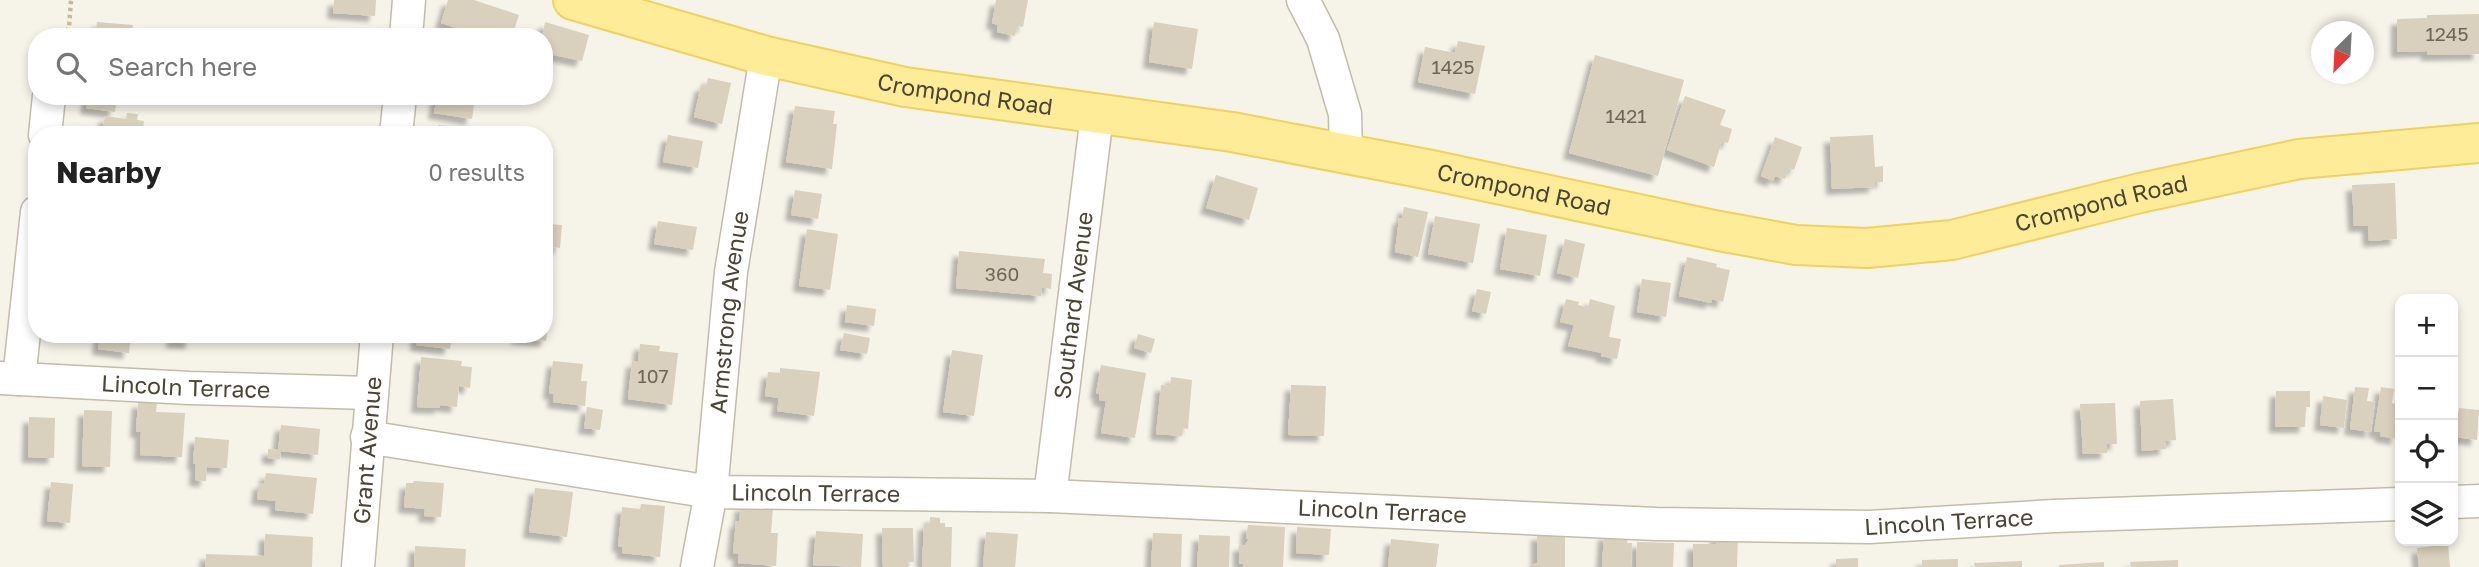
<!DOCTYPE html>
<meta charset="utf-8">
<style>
body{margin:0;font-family:"Golos Text",sans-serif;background:#f6f6f6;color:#222}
.controls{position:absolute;right:21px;bottom:21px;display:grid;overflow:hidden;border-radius:14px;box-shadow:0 4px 10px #0003}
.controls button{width:63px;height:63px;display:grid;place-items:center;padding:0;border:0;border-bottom:2px solid #e0e0e0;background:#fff;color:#222;font:35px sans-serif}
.compass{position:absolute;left:2311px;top:21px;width:63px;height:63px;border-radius:50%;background:#fff;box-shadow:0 4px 10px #0003;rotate:204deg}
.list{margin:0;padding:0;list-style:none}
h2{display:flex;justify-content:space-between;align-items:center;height:91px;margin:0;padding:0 28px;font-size:30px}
h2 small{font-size:23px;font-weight:400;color:#767676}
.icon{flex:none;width:38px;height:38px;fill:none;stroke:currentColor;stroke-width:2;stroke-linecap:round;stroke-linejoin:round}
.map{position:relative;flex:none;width:2479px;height:567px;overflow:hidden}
.search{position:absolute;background:#fff;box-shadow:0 4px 10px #0003;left:28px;top:28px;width:525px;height:77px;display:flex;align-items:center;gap:18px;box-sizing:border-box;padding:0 24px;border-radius:28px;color:#767676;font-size:26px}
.panel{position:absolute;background:#fff;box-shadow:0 4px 10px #0003;left:28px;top:126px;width:525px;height:217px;border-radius:28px}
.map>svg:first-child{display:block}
.building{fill:#d9d0bd;filter:url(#shadow)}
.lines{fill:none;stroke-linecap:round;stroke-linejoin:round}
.minor-casing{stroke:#c2bcaa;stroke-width:35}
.major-casing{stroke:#efd15e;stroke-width:42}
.path{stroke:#c6ba9a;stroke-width:4.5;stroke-dasharray:3.5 3.5;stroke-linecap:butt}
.minor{stroke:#fff;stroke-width:32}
.major{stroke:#ffec99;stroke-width:38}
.labels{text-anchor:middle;stroke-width:5;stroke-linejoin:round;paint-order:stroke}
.number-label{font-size:19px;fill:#6e6758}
.street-label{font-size:23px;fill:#4a4436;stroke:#fff}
</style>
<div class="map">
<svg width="2479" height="567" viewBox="0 0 2479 567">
<defs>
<filter id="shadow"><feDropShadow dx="-6" dy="6" stdDeviation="2" flood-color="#0004"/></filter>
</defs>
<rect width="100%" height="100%" fill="#f6f3e9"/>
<!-- building -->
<g class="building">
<polygon points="334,0 376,0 375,16 333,13"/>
<polygon points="448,0 474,0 519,15 512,36 498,32 496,37 462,37 454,34 456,28 441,23"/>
<polygon points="996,0 1028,0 1023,27 1017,26 1015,36 997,32 998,25 992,23"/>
<polygon points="2479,14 2479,54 2427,55 2427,51 2397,52 2397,19 2427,18 2427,15"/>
<polygon points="97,22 133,25 132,37 95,37"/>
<polygon points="545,22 589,35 582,61 544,53 544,37 542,37"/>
<polygon points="1154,22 1198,29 1192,69 1149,62"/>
<polygon points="1458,41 1485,46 1475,94 1418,82 1425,47 1455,53"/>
<polygon points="1595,55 1684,80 1658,176 1569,153"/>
<polygon points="708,78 731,83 722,124 694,117 701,85 706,86"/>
<polygon points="88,96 117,96 115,112 86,108"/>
<polygon points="437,96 475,96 472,119 434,113"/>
<polygon points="1685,96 1726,110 1720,125 1732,129 1728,143 1722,141 1714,167 1667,150"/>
<polygon points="795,106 835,111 833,124 837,124 832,169 786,162"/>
<polygon points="127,113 138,114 137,120 144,121 142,135 96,135 97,127 103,128 105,116 126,119"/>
<polygon points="439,125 468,129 467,135 438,135"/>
<polygon points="668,135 703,141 698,168 663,162"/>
<polygon points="1873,135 1875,167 1883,166 1883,182 1874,182 1875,187 1832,189 1830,137"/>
<polygon points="1775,137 1802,147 1794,170 1789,168 1785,179 1775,176 1773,181 1761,176"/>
<polygon points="1216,175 1258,188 1249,220 1206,208"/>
<polygon points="2395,183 2397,239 2369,241 2368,226 2354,226 2352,185"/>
<polygon points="795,190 822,194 818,219 791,215"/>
<polygon points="1404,207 1428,212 1418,257 1395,252 1399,218 1402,218"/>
<polygon points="1435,216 1480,224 1473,263 1428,254"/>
<polygon points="658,221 697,227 693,250 654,244"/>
<polygon points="546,224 562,225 560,248 544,246"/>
<polygon points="1507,228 1547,235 1540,276 1500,269"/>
<polygon points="807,229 838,234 830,290 799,286"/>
<polygon points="1565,239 1585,244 1578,278 1557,273"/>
<polygon points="959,251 1045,259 1043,273 1052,274 1051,289 1042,287 1041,296 956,288"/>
<polygon points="1687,257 1717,264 1716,267 1730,270 1723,302 1712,299 1711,303 1679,296"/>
<polygon points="1642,279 1671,283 1666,317 1637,312"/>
<polygon points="1477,289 1491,292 1486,314 1472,311"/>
<polygon points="1566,299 1579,302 1578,305 1588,308 1590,299 1615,306 1609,337 1621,339 1617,359 1601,356 1602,353 1568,346 1574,325 1560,322"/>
<polygon points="847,305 876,309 874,326 845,322"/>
<polygon points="544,310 550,310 546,341 517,338 517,334 544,334"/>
<polygon points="844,333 870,338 867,354 840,350"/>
<polygon points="100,334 131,334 129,353 98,349"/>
<polygon points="173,334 192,334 191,343 172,342"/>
<polygon points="417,334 452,334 450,349 416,345"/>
<polygon points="1138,334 1155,339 1151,353 1134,348"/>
<polygon points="640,344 660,346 659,351 678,353 672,405 628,399 632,361 638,362"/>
<polygon points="952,350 983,355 974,416 943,412"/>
<polygon points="421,357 462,361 461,366 472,367 470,388 459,386 457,407 440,405 440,408 417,407"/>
<polygon points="553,361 583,364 581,381 587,381 585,406 553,402 554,394 549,393"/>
<polygon points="1101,365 1146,373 1135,438 1101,433 1106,401 1099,400 1099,394 1096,393"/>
<polygon points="780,368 820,372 814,416 777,411 779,398 765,396 768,372 780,373"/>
<polygon points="1171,377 1192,380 1188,429 1183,428 1182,436 1156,434 1161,385 1170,386"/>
<polygon points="1291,385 1326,386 1324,436 1288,435"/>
<polygon points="2355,387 2369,388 2367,401 2375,402 2371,432 2350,429"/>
<polygon points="2381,387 2394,389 2392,403 2400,404 2397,439 2380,436 2381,432 2374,432"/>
<polygon points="2276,391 2310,391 2310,407 2306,407 2305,427 2275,427"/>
<polygon points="2323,396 2347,400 2344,428 2320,425"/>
<polygon points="2173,399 2176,440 2165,441 2166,449 2142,451 2140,401"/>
<polygon points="138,402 157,403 156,412 185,413 182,457 140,455 141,432 136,432"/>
<polygon points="2115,403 2117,444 2107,444 2107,453 2083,454 2080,404"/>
<polygon points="587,407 603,410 600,430 584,428"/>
<polygon points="2459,408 2479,410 2477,440 2455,437"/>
<polygon points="84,410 112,411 110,467 82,466"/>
<polygon points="29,417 55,418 54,458 28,457"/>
<polygon points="281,425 320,429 318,455 281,451 280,459 268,458 268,449 278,450"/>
<polygon points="195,437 229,440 227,468 207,467 206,481 195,480 196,464 193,464"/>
<polygon points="266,473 317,478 313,514 275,510 276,501 257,499 259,483 264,484"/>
<polygon points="414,481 444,483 441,517 424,516 425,509 404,507 406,483 413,483"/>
<polygon points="51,482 73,484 70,523 47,521"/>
<polygon points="535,488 573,492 567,537 529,532"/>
<polygon points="641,504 665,506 660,557 622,553 623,547 618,546 622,507 640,509"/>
<polygon points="741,505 773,508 771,533 778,533 776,566 738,563 739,554 733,553 736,521 739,522"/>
<polygon points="930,517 940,518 940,523 945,523 945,527 952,527 951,567 922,567 924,524 930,524"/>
<polygon points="1248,525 1285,527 1283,567 1243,567 1243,564 1239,563 1239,545 1245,545 1249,539 1246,539"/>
<polygon points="1297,527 1331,529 1329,555 1296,553"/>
<polygon points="882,528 913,528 914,562 908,562 908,567 883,567"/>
<polygon points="816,531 863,534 861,567 813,565"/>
<polygon points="986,532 1018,534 1015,567 983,567"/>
<polygon points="1153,533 1182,534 1181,567 1151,567"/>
<polygon points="265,534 313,537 312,567 205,567 206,554 264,556"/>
<polygon points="1537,534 1565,536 1565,567 1532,567 1532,565 1537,563"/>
<polygon points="1604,534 1628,536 1627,543 1632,543 1631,567 1602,567"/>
<polygon points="1199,535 1230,536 1229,567 1197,567"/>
<polygon points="1716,535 1738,535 1737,567 1693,567 1693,544 1716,544"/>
<polygon points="1391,539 1439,544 1436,567 1388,567"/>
<polygon points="1637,542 1674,543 1673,567 1636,567"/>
<polygon points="2448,544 2450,567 2419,567 2417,548"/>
<polygon points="415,546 466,549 465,567 414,567"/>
<polygon points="1858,558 1858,567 1836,567 1836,559"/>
<polygon points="1958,559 1958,567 1922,567 1922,560"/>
<polygon points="2178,560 2178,567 2131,567 2130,562"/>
<polygon points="2022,561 2022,567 1975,567 1974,563"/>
<polygon points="2104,562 2104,567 2059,567 2059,565"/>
</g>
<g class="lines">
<defs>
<g id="minor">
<polyline points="1303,0 1323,39 1345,114 1346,154"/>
<polyline points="406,37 409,0"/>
<polyline points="45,135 49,96"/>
<polyline points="396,135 400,96"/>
<path id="s1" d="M 0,378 L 189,388 L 371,393"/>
<polyline points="19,379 37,212"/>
<path id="s2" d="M 367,437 L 711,492 L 1050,496 L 1656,524 L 1869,527 L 2054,516 L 2400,504"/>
<path id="s3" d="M 1050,496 L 1097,115"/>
<polyline points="2453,502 2479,501"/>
<path id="s4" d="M 358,567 L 377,334"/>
<path id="s5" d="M 697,567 L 711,492 L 731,272 L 766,56"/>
</g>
<g id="major">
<path id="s6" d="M 573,0 L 766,56 L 905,87 L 1232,132 L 1431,170 L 1719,231 L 1796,245 L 1867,248 L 1952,240 L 2140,193 L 2299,159 L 2479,143"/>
</g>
</defs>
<!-- minor casing -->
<use href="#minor" class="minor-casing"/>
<!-- major casing -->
<use href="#major" class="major-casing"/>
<!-- path -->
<polyline class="path" points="62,37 69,27 71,0"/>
<!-- minor -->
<use href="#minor" class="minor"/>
<!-- major -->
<use href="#major" class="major"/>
</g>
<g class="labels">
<!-- number labels -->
<g class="number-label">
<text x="2447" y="41">1245</text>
<text x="1453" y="74">1425</text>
<text x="1626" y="123">1421</text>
<text x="1002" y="281">360</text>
<text x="653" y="383">107</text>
</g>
<!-- street labels -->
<g class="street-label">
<text dy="8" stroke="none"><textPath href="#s6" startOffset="404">Crompond Road</textPath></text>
<text dy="8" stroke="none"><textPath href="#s6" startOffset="971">Crompond Road</textPath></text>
<text dy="8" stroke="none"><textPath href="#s6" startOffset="1559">Crompond Road</textPath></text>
<text dy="8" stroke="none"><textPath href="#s3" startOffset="192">Southard Avenue</textPath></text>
<text dy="8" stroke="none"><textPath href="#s5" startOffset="257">Armstrong Avenue</textPath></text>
<text dy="8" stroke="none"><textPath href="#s1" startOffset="186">Lincoln Terrace</textPath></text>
<text dy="8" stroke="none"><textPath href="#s4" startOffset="117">Grant Avenue</textPath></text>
<text dy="8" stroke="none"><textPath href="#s2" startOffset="453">Lincoln Terrace</textPath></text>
<text dy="8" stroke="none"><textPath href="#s2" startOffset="1020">Lincoln Terrace</textPath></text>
<text dy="8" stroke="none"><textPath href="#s2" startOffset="1587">Lincoln Terrace</textPath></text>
</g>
</g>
</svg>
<div class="controls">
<button>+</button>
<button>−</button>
<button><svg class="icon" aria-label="locate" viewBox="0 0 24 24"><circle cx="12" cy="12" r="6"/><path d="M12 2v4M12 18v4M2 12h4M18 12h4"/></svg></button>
<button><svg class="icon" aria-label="layers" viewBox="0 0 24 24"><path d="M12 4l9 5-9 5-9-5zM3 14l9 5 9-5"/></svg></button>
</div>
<svg class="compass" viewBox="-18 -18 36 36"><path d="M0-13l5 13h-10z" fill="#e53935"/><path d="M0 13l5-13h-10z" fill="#767676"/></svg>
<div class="search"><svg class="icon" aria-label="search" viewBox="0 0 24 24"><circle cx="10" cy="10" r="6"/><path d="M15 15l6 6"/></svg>Search here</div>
<section class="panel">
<h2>Nearby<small>0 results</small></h2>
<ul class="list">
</ul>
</section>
</div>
